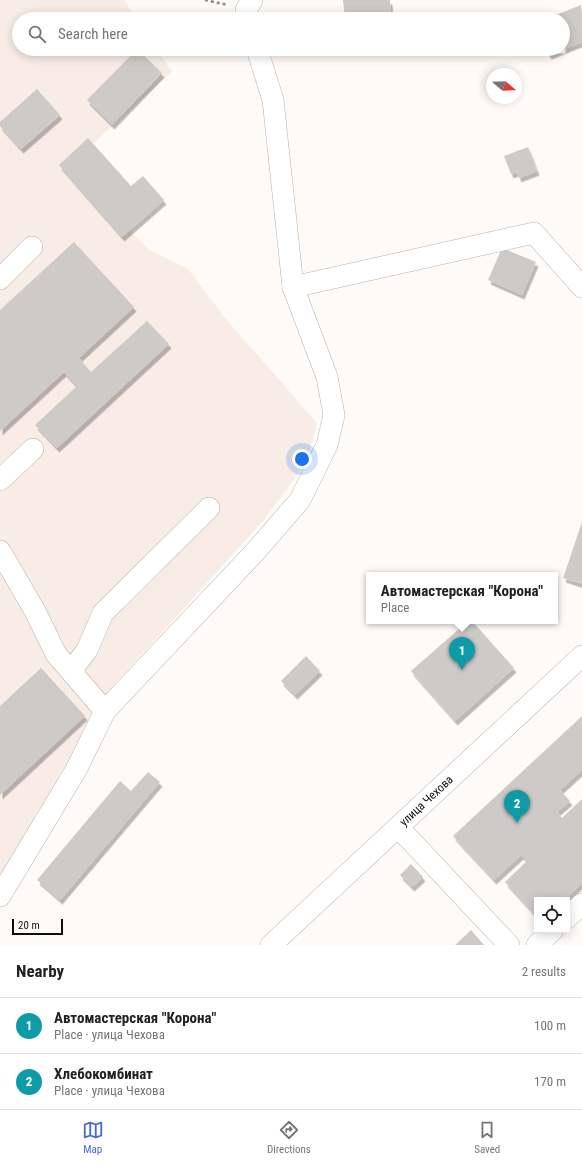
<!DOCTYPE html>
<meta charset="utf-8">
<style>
:root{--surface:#fff;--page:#f6f6f6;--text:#202124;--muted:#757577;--line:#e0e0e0;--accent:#4767da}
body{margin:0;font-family:"Roboto Condensed",sans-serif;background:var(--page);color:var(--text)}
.controls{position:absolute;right:12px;bottom:12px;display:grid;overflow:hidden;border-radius:0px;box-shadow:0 2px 10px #0003}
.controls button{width:36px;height:36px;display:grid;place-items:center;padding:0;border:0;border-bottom:1px solid var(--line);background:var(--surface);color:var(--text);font:20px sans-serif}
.compass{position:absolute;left:486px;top:68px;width:36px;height:36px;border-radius:50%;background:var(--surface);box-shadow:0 2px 10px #0003;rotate:109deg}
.scale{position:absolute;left:12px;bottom:10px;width:51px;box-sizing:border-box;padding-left:4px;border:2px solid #0f0d0d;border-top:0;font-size:11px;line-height:14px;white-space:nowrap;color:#0f0d0d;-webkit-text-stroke:3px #fff;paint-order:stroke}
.you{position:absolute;left:302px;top:459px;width:14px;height:14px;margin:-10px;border:3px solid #fff;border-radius:50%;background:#1a73e8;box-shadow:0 0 0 6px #1a73e833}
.badge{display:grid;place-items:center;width:26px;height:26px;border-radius:50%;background:var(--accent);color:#fff;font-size:13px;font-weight:700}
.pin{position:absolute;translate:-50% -33px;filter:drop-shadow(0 1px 2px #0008)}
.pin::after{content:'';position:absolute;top:21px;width:14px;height:12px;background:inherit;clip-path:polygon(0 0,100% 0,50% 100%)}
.popup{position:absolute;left:366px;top:572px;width:192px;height:52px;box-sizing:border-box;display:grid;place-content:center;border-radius:0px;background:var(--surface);filter:drop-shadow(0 1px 3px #0005);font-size:13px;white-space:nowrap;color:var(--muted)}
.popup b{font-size:15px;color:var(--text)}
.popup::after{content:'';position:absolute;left:50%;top:100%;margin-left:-8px;border:8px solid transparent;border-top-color:var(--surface)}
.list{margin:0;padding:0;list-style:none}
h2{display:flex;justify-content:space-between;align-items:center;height:52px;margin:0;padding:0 16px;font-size:17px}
h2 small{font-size:13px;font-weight:400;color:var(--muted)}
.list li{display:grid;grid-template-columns:26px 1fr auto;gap:12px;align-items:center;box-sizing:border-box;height:56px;padding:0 16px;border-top:1px solid var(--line)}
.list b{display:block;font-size:15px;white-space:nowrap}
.list p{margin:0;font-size:13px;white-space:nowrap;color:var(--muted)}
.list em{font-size:13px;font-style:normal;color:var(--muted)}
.icon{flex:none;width:22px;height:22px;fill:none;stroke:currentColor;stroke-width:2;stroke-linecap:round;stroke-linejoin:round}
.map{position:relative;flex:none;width:582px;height:945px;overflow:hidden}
.search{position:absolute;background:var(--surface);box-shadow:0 2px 10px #0003;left:12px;right:12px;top:12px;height:44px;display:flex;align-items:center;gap:10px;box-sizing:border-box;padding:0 14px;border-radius:22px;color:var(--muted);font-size:15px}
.sheet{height:164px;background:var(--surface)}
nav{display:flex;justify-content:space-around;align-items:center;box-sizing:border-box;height:56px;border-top:1px solid var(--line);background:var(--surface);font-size:11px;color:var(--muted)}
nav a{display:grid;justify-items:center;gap:2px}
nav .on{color:var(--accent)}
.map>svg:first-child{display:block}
</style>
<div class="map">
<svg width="582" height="945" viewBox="0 0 582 945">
<defs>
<filter id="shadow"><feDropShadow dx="2.5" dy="4.5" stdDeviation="0" flood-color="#0004"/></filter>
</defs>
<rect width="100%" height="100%" fill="#fefaf8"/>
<path fill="#f8ece6" d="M0 0H124L137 19H19V49H157L172 72 67 167 148 249 188 269 225 318 317 423 307 461 265 519 113 686 0 876Z"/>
<path fill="#cecac8" filter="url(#shadow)" d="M343 0H390L391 11 345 18Z
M581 5 582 42 549 55 546 49H563V19H546Z
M137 49 162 73 112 125 87 100Z
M37 89 60 115 21 149 0 126V122Z
M88 138 131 186 143 176 164 200 122 237 59 165Z
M528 147 537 171 519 178 517 172 511 174 504 156Z
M74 242 134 307 79 358 91 372 147 321 169 344 57 448 35 425 77 386 64 372 0 431V310Z
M502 248 536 262 522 295 488 280Z
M582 522V584L563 578Z
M468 621H472L514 668 455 721 411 671Z
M306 656 320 671 295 695 281 681Z
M41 668 85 716 0 795V706Z
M582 716V770L560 790 570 801 557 812 562 818 582 799V883L564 900H537V917L505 882 527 861 521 855 494 880 453 836Z
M148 772 160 782 60 900 37 880 120 781 131 791Z
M411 864 423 877 412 887 400 875Z
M471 930 484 945H455Z"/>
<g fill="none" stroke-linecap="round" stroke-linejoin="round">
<g stroke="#b6b2b0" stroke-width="22">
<g id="minor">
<path d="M249 19 246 10 252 0"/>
<path d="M0 279 32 247"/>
<path d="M293 287 534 233 582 287"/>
<path d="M0 480 33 449"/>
<path d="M0 551 35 611 56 654 105 711"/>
<path d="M71 671 87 650 103 613 209 508"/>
<path d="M398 827 509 945"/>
<path d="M0 896 76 770 105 711 254 553 300 500 327 445 334 415 327 377 293 287 273 100 257 49"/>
<path d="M567 918 582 904"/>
<path id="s1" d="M271 945 582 656"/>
<path d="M537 945 553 930"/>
</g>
</g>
<path stroke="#8c8988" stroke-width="2.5" stroke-dasharray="3 3" stroke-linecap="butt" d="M205 0 228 5"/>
<use href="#minor" stroke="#fff" stroke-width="21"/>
</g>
<g text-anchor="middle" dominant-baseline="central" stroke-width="3" stroke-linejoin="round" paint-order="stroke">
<g font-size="12" fill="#0f0d0d" stroke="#fff">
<text stroke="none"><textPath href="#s1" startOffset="212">улица Чехова</textPath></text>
</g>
</g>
</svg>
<div class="controls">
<button><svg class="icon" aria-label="locate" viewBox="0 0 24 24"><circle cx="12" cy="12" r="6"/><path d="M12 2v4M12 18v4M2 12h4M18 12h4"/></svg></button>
</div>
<svg class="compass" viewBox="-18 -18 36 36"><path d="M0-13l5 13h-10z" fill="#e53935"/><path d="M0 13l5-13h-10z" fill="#757577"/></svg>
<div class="scale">20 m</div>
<div class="you"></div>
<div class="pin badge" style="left:462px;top:670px;background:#0f9aa8">1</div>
<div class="popup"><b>Автомастерская &quot;Корона&quot;</b>Place</div>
<div class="pin badge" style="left:517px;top:823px;background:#0f9aa8">2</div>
<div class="search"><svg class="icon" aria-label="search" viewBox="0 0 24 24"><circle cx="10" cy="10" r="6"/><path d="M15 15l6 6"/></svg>Search here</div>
</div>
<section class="sheet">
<h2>Nearby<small>2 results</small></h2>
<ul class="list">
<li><span class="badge" style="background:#0f9aa8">1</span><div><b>Автомастерская &quot;Корона&quot;</b><p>Place · улица Чехова</p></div><em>100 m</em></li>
<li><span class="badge" style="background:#0f9aa8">2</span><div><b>Хлебокомбинат</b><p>Place · улица Чехова</p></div><em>170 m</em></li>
</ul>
</section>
<nav>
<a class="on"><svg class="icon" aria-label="map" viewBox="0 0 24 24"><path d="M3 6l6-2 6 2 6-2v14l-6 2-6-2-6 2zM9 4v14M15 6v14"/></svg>Map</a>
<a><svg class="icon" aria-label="directions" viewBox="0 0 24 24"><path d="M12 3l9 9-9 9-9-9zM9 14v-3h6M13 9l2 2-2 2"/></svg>Directions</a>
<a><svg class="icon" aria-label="saved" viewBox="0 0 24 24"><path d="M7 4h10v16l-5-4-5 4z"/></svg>Saved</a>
</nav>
